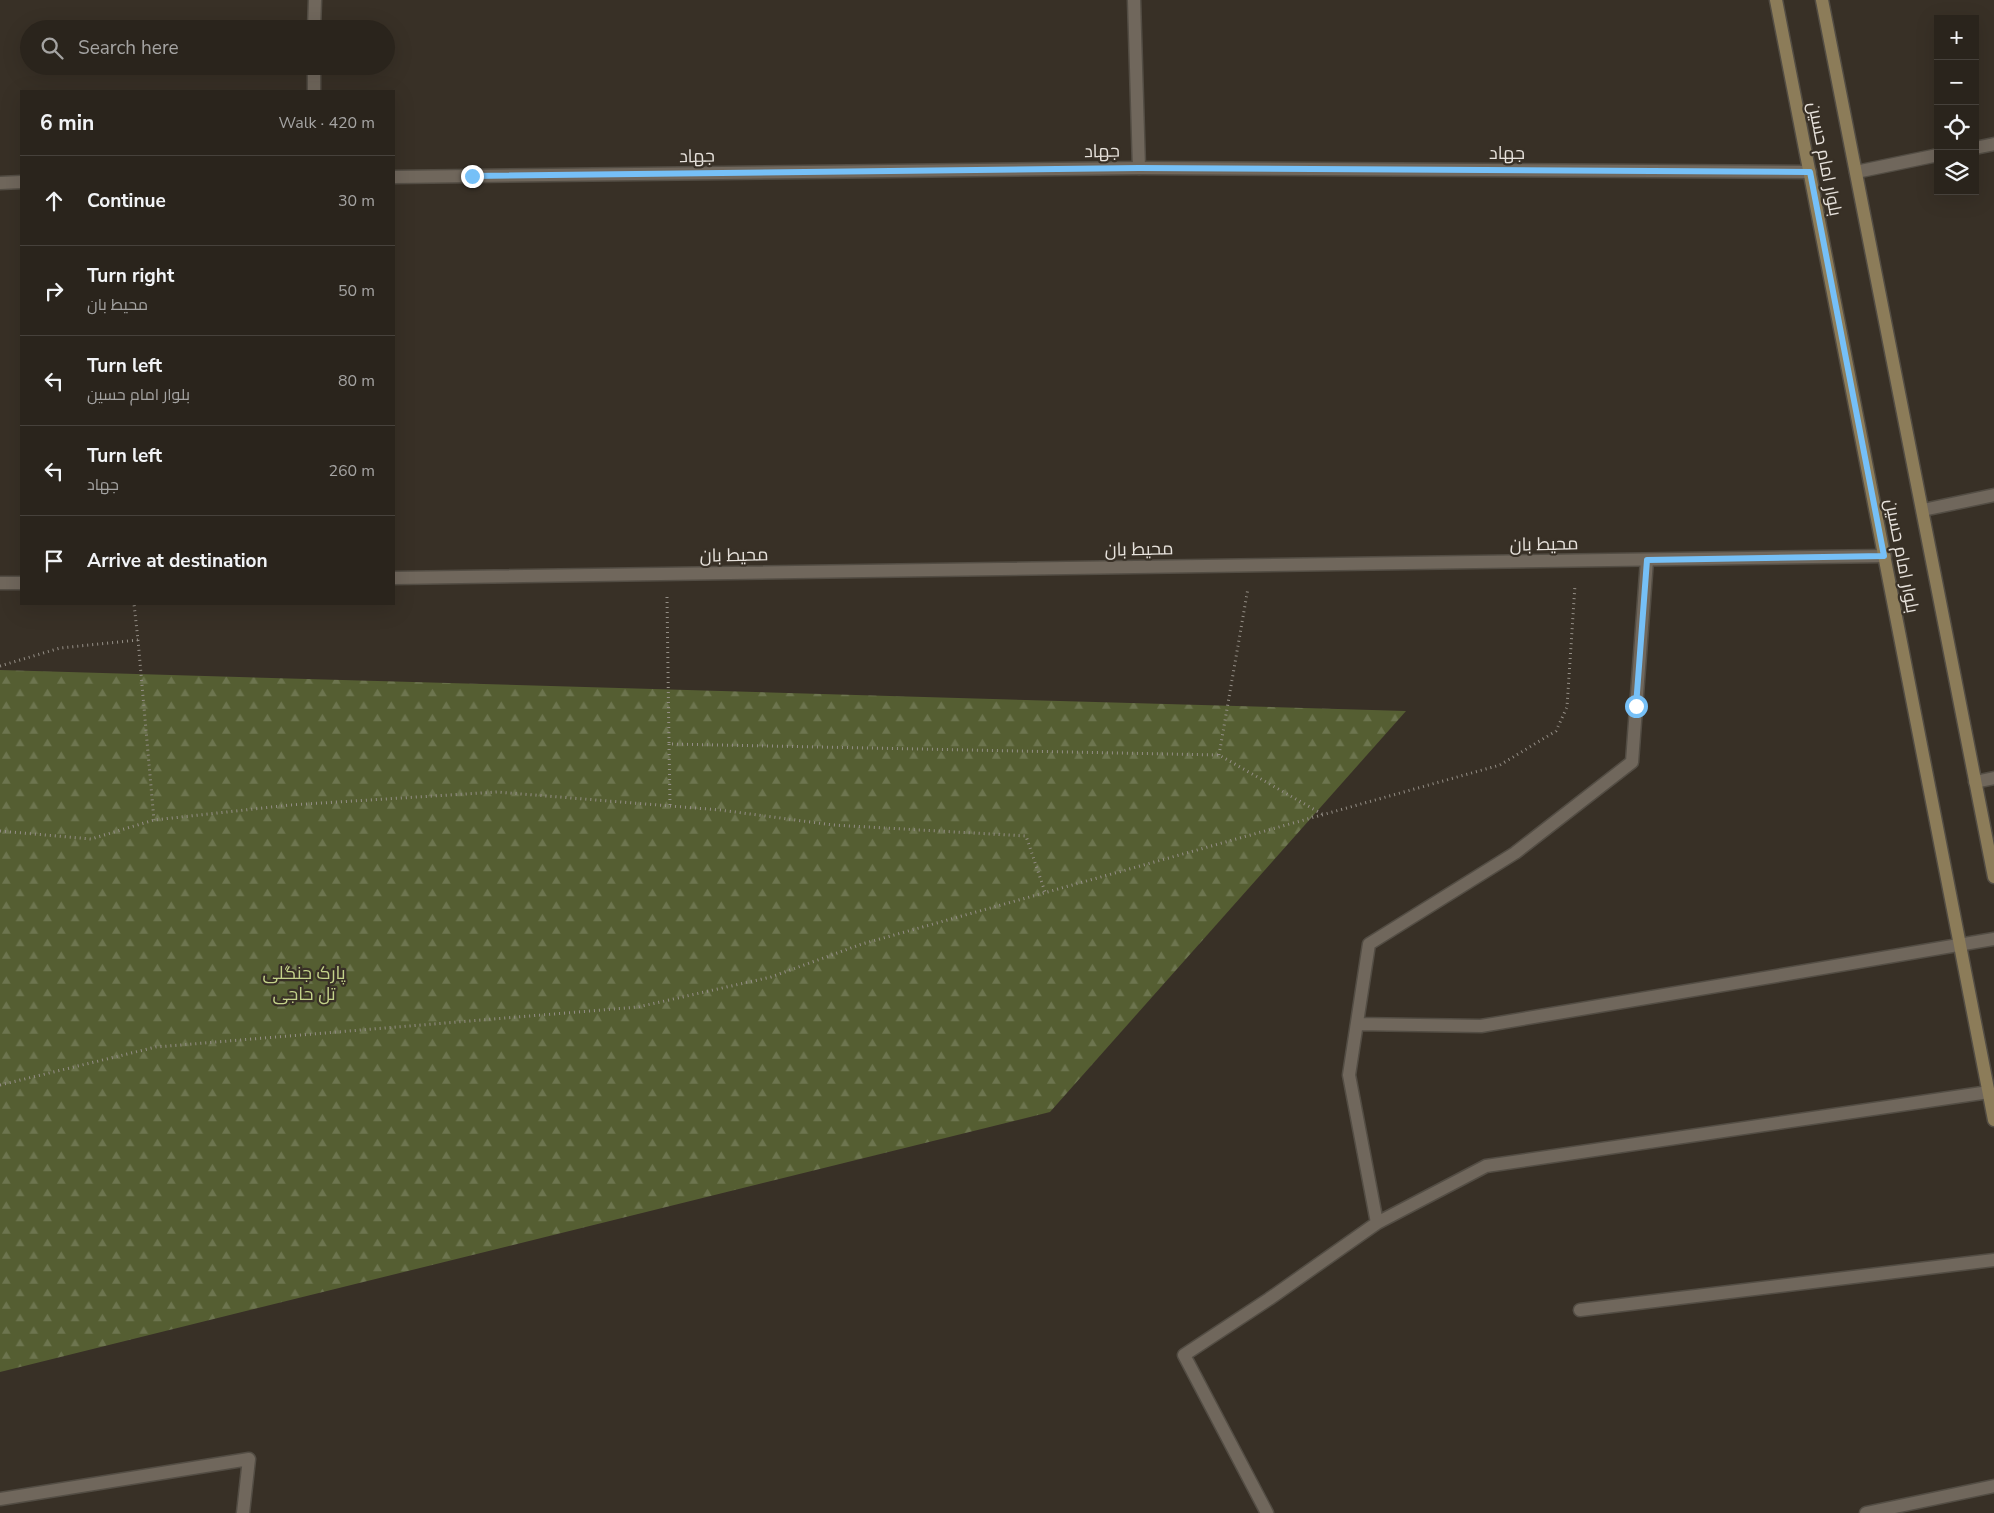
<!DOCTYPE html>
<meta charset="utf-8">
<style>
:root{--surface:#2a241c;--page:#322c25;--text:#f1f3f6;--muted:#a5a4a3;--line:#46413b}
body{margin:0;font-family:"Nunito Sans",Cairo,sans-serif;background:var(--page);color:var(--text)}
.controls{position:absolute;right:15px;top:15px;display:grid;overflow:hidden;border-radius:0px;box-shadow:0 5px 20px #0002}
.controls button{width:45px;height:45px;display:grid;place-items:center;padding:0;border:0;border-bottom:1px solid var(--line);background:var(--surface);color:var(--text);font:25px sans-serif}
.stop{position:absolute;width:15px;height:15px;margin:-11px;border:4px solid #76c0f7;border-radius:50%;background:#fff}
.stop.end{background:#76c0f7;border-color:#fff;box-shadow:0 1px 5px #0008}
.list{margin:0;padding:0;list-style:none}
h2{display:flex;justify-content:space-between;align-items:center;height:65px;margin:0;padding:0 20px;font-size:21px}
h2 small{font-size:16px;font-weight:400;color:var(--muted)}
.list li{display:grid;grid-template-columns:32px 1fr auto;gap:15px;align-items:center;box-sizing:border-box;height:90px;padding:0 20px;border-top:1px solid var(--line)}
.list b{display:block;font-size:19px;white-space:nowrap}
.list p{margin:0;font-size:16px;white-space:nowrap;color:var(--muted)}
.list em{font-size:16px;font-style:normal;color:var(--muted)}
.icon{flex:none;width:28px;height:28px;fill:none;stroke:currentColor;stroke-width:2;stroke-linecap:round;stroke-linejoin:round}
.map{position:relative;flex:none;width:1994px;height:1513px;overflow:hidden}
.search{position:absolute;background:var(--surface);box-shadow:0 5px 20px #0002;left:20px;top:20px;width:375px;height:55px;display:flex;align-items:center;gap:12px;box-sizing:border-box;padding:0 18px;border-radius:28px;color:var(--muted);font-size:19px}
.panel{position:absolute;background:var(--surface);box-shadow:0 5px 20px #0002;left:20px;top:90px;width:375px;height:515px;border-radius:0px}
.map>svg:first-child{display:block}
</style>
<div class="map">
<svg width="1994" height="1513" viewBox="0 0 1994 1513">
<defs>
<pattern id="forest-firs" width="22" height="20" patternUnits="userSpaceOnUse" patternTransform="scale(1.25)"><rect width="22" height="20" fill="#555e32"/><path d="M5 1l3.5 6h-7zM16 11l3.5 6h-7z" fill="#6d754f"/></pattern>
</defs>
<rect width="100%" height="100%" fill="#383026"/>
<path fill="url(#forest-firs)" d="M0 670 1406 711 1050 1112 0 1372Z"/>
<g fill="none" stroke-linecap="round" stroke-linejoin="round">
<g stroke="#534d44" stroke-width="15">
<path id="minor" d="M1134 0 1139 168
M314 29 315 0
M314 91V66
M1975 148 1994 144
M1856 172 1938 155
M1923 510 1994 495
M1975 782 1994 778
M1357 1024 1481 1026 1994 939
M1377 1223 1349 1075 1369 944 1515 853 1632 762 1647 560
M1580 1310 1994 1260
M0 1499 249 1459 243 1513
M1267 1513 1184 1355 1269 1299 1377 1223 1486 1166 1989 1092
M1866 1513 1994 1486"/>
</g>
<g stroke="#534d44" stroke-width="15">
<path id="tertiary" d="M394 177 1139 168 1810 172
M0 183 21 182
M394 578 1885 556
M0 583H21"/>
</g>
<g stroke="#534d44" stroke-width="15">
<path id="secondary" d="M1776 0 1994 1120
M1822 0 1994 877"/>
</g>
<path stroke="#948e86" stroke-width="3" stroke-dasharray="1 4" stroke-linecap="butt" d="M667 597 669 744 1219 755 1322 814
M138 640 154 820
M0 666 60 648 138 640 134 604
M669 744 670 806
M1219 755 1248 588
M0 831 91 839 154 820 290 805 497 792 720 810 833 825 1026 836 1045 892
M0 1085 156 1047 638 1007 771 977 862 944 1500 765 1556 731 1567 707 1575 585"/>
<use href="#minor" stroke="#70675c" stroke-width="12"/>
<use href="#tertiary" stroke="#70675c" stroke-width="12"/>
<use href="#secondary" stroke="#8c7c59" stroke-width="12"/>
</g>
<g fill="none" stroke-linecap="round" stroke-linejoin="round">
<path stroke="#76c0f7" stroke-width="6" d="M472 176 1139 168 1810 172 1884 556 1647 560 1636 706"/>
</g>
<g text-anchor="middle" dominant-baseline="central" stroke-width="4.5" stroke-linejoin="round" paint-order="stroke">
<g font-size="18" fill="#e7e2dc" stroke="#383026">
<text transform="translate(1102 151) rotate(-1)">جهاد</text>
<text x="1507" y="153">جهاد</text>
<text transform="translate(697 156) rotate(-1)">جهاد</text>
<text transform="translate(1825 159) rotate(79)">بلوار امام حسین</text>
<text transform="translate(1544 544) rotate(-1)">محیط بان</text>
<text transform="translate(1139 549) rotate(-1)">محیط بان</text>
<text transform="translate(734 555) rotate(-1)">محیط بان</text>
<text transform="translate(1902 556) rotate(79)">بلوار امام حسین</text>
</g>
<g font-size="18" fill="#c4d28a" stroke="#383026">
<text x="304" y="973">پارک جنگلی<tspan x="304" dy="21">تل حاجی</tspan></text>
</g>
</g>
</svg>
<div class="controls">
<button>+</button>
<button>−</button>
<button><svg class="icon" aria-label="locate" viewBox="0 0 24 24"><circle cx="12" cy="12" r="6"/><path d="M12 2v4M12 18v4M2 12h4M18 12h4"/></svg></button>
<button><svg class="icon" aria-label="layers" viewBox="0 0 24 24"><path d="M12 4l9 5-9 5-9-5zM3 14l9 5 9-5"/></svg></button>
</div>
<div class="stop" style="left:1636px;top:706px"></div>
<div class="stop end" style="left:472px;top:176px"></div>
<div class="search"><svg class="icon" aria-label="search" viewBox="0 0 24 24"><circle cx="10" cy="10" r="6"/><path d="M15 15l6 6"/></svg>Search here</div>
<section class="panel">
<h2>6 min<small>Walk · 420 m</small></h2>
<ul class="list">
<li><svg class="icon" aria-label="ahead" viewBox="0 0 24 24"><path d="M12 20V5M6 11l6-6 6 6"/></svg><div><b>Continue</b></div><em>30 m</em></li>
<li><svg class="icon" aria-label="right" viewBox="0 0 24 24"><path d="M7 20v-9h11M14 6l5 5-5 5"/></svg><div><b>Turn right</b><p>محیط بان</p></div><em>50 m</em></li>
<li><svg class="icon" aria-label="left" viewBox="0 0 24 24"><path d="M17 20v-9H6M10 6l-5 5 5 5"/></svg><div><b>Turn left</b><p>بلوار امام حسین</p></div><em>80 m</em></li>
<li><svg class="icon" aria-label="left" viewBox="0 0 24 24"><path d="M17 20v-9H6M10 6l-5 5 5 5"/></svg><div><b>Turn left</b><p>جهاد</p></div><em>260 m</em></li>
<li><svg class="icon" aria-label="arrive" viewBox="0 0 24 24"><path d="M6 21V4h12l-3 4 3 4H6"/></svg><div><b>Arrive at destination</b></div></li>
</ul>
</section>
</div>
